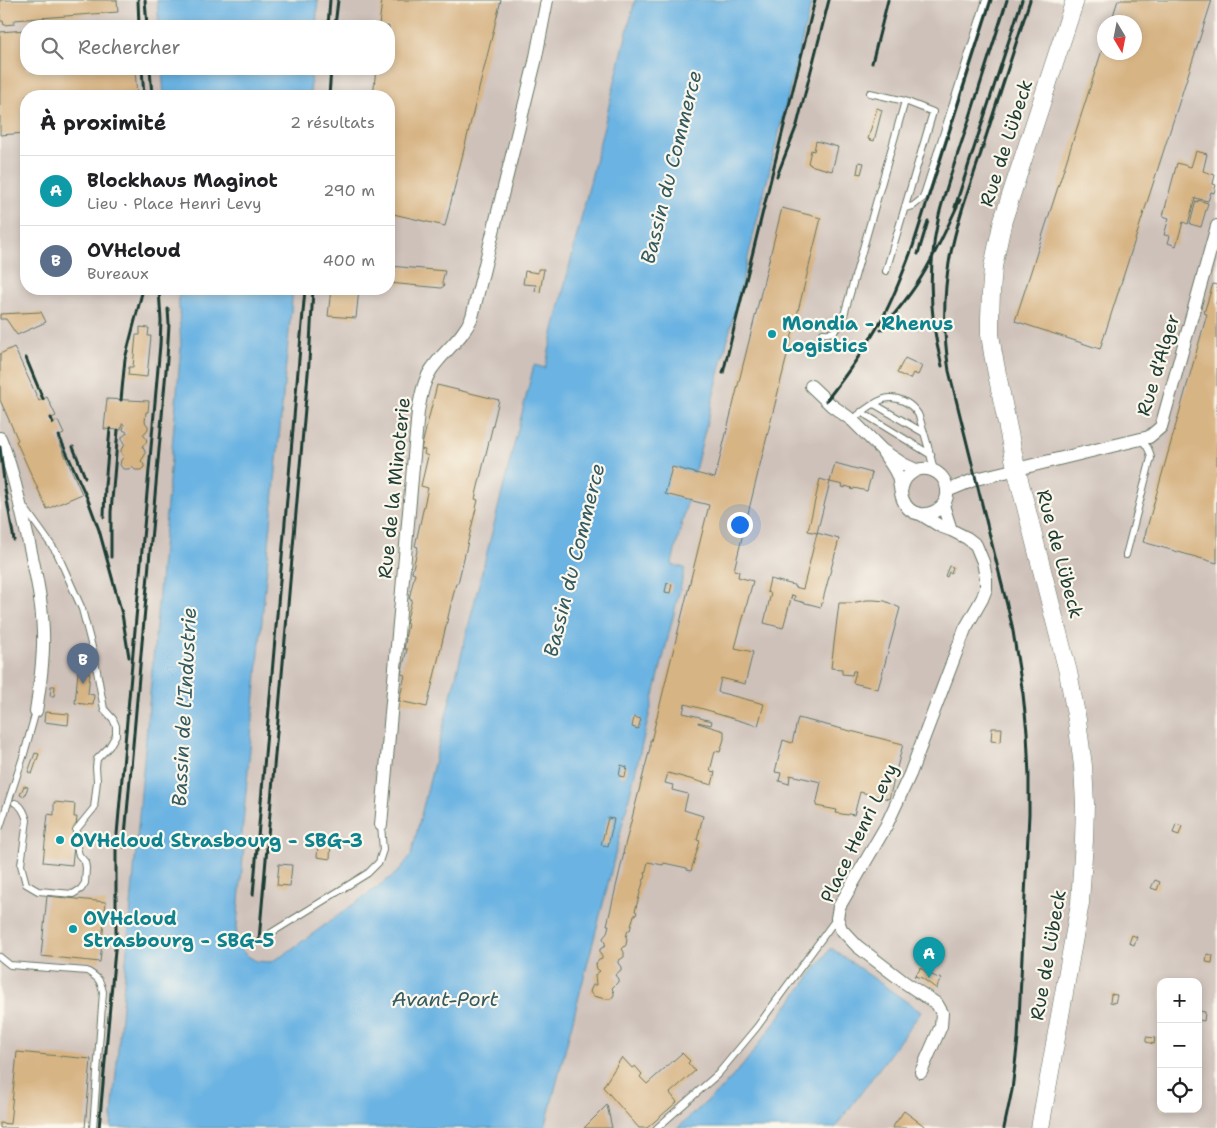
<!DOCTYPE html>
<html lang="fr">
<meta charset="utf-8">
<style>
:root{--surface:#fff;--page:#f2f2f2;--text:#202124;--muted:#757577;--line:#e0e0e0;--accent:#b5179e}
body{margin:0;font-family:"Shantell Sans",sans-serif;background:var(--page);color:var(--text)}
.controls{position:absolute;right:15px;bottom:15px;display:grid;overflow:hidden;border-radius:10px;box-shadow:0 2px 8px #0003}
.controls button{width:45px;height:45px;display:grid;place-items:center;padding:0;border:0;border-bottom:1px solid var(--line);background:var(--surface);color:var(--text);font:25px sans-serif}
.compass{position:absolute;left:1097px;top:15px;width:45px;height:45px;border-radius:50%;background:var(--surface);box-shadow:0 2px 8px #0003;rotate:170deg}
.you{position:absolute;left:739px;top:524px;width:18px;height:18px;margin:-12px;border:4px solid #fff;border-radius:50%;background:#1a73e8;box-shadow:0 0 0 8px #1a73e833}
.badge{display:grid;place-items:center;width:32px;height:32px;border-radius:50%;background:var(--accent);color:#fff;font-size:16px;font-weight:700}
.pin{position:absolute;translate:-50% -41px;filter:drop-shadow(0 1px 2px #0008)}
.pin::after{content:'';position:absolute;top:26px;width:18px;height:15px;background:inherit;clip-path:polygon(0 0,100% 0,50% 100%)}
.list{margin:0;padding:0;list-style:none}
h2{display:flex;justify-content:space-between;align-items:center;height:65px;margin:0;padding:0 20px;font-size:21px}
h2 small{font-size:16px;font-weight:400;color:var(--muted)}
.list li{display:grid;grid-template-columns:32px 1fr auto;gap:15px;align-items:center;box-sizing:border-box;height:70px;padding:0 20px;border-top:1px solid var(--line)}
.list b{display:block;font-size:19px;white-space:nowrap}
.list p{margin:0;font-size:16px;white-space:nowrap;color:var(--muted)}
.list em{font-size:16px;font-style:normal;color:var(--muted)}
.icon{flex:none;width:28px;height:28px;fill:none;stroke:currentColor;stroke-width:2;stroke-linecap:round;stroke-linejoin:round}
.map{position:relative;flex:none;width:1217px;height:1128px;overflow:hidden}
.search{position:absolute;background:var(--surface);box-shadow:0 2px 8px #0003;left:20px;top:20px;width:375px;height:55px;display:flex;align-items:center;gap:12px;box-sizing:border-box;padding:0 18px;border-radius:20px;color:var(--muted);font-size:19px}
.panel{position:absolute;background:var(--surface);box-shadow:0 2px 8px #0003;left:20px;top:90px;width:375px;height:205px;border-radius:20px}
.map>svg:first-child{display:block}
</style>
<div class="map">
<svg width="1217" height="1128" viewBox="0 0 1217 1128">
<rect width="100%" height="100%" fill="#fbf7ec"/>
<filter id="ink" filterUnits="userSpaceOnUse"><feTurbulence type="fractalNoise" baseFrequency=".02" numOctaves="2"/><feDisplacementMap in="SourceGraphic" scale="10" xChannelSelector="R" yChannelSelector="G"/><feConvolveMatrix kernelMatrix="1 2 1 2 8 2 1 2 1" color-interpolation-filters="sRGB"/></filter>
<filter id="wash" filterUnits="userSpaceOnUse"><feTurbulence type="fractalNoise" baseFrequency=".0096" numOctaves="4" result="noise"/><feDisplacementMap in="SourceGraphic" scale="20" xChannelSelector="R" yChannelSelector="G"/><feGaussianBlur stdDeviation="1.12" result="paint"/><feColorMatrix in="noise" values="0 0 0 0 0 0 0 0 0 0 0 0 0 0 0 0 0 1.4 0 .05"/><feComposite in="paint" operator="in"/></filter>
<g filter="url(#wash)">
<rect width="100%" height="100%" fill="#e9dfbb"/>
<path fill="#cec1ba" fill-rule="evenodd" d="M0 0H1217V1128H0ZM1104 22H1134V52H1104ZM26 26H389V69H26ZM26 96H389V289H26ZM1161 982H1198V1109H1161Z"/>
<path fill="#6ab3e2" stroke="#44788b" d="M157 0H318L316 26H159Z
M635 0H812L672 563 673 565 685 568 605 896 545 1128H111L181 347 178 289H293L241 845 244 846 236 936 239 947 246 955 256 961 270 962 282 956 398 872 411 855 534 365 545 368 564 288Z
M162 69H312L310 96H164Z
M831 948 921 1012 835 1128H677L721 1089 744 1064Z"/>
<g id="blocks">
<path fill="#d7b484" d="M0 0H117L118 12 14 20V24L4 25 3 21H0Z
M382 0H501L445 226 389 213V96H373L376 69H389V26H379Z
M1118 0H1212L1100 349 1015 321 1104 44V52H1134V22H1111Z
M131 22V26H94V25Z
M26 30V69H135L137 96H26V133L0 135V32Z
M877 108 882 110 874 141 868 139Z
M816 141 838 147 832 171 810 165V164L808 163 811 150 814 151Z
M1196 151 1207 154 1203 171 1215 175 1213 184 1216 185 1214 193 1211 192 1208 201 1195 198 1188 224 1183 222 1176 246 1168 243 1170 236 1164 235 1169 218 1163 216 1177 163 1191 167Z
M859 162 864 163 861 174 857 173Z
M1198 200 1208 203 1201 227 1190 224 1196 201 1198 202Z
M782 208 821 218 734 570 739 571 738 577 753 581 735 648 753 652 745 684 721 678 718 692 764 704 758 726 714 713V712L685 704 683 713 700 717V718L712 721 711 725 698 722V723L724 731V739L720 752 715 751 710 771 715 772 712 785 668 773 665 783 673 785 672 790 688 794 684 810 703 816 697 840 700 841 691 871 687 870V868L664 863 663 865 648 862 645 874 646 875 645 879H644L635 911 637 912 636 915H634L630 930H628L626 937 627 939 626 945 622 949 624 952V957L618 961V963L621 967V970L615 975 618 979V982L612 988 614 993V995L611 999H606L593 996 590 992 591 989 593 985H596L595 975 600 971 597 969 596 964 599 960 602 959V957L600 953V949L606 946 603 938 607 933 609 925H607L624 853H623L650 748V740L651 741 709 505 665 494 672 467 715 478Z
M390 266 445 271 442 282 444 286 441 288 389 283Z
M538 269H544L540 292 535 291 536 285 523 284 525 271 538 273Z
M1213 284 1217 285V299L1216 304H1217V563L1143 542 1207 314 1204 313Z
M331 289H359L356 318 328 316Z
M41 312 46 322 17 335 6 319H0V314Z
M140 327 149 328 148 336H151L147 377 128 375 129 367H133L136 335H140Z
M14 347 39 401 47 397 56 416 50 419 52 423 58 421 64 434 57 437 82 494 47 509 16 441 18 440 0 400V354Z
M905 358 922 366 918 375 913 373 910 379 897 373Z
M437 385 499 400 475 499 478 500 458 583H456L427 707 399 701 405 675 401 674 407 649H404L406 639H405L408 624 406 623 412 599H409L415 573 412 572 418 547 415 546 428 488 421 486 428 456 424 454 425 450 421 449Z
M107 399 149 401 148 412H146L145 422 148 426V429L143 435 146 438 147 442 142 446 145 451V455L141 461 144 465V467L141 470H135L132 466 129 469H123L120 465 121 460 124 457 121 453V450L122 448 125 445 122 440V437L127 433V432L123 430 124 424H122L121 430 104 429Z
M835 463 872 473 867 491 854 488 853 490 851 489 852 488 845 486V488L842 487 843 485 830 482 817 533 808 531 820 479 830 482Z
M817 533 839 539 821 607 794 600 795 596 792 595 783 628 764 623 771 593 767 592 770 579 794 585V587L803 589Z
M949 566 953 567 951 573 949 572 947 577 945 576Z
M667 583 672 584 670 593 665 592Z
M867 600H874L885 601 900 608 878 689 853 683 856 671H853L852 675 842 674V669L831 668 839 603H851Z
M80 651 87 652 85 672 90 673 88 694 94 695 93 705 75 703Z
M51 686H55L54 696H50Z
M45 712 69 714 68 725 44 722Z
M634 717 641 719 638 729 632 727Z
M798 718 903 744 889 799 860 792 854 815 849 814 848 815 836 813 837 810 816 806 821 782 790 775 789 784 779 781 781 773 775 772 783 740 792 743Z
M992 728H1002L1001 742 991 741Z
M35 753 39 754 32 774 28 772Z
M621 765 627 767 625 777 619 776Z
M24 786 28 787 24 797 20 795Z
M54 802 75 804 74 817H77L72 865 43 862 48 814 54 815Z
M608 818 614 819 608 846 601 845Z
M1176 824 1182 826 1179 835 1173 833Z
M314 840H331L330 859 317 857 318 845H314Z
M279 864 292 865 290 886 277 885Z
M1155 880 1160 882 1157 890 1151 888Z
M47 896 106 902 100 962 41 956Z
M1132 935 1137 937 1134 945 1129 943Z
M1207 954 1213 955 1212 963 1206 962Z
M920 967 926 972 936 977 942 979 938 984 937 989 922 978 914 976 919 971Z
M1111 994 1117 995 1115 1003 1110 1002Z
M1199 1011 1205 1012 1204 1021 1198 1020Z
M1146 1037 1155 1038 1154 1044 1146 1042Z
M17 1052 91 1059 85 1128H0V1123L10 1124Z
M682 1053 690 1061 688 1063 695 1071 670 1093 677 1102 647 1128H639L603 1087 622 1057 632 1068 635 1066 642 1074 640 1077 647 1084Z
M607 1105 612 1128H584Z
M904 1111 927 1128H892Z"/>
</g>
</g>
<g filter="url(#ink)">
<use href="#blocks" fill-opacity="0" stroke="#667663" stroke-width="1"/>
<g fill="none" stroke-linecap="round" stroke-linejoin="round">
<g stroke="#667663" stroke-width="8">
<path id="lane" d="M905 208 913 206 923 198 986 0
M886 271 933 112 905 101
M823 333C834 334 835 331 842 322L905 101 870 93
M874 404 924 433
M861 412 931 455
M852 420C862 412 872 403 884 399 897 395 911 403 918 414 920 418 921 424 923 429 927 443 931 456 934 471
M1126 555 1151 458C1150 450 1147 445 1141 440
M15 803C22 805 25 814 27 820L21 865 26 884 38 891 73 894 81 889 85 883 86 868 85 862 79 855 76 843V830L94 808 97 781 96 767 97 759 109 747 116 735V726L113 719 104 709 94 655 82 609 57 553 24 507
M0 827 24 754 36 711
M271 933 368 873 379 862 383 850 381 825
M0 957 10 965 87 971C98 978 100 979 103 992L93 1128
M657 1128 718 1074 757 1027 836 919"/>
</g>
<g stroke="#667663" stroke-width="14">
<path id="street" d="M811 386 831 405 852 420 882 450 903 464 916 470
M0 438C12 467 18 496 25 526 33 561 42 596 43 632 44 658 40 685 36 711
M882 450C887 459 895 468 898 477 900 484 900 493 903 500 910 517 929 518 941 507 946 502 948 496 947 489 945 471 923 462 909 475 904 479 902 485 901 492
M947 491 976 479 1149 437 1161 427 1217 226
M922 515 940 526 951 530 943 505
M381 825 418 411C421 397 423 382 431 370 444 350 462 340 472 317L535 62 547 0
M921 1072 941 1026 942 1013 937 1004 904 982 857 946 841 929 837 918 839 907 886 826 910 774 965 629 982 599 986 589V578L983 562 976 545 967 538 951 530"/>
</g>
<g stroke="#667663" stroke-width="19">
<path id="secondary" d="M1040 1128 1080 903 1084 840 1085 804 1083 766 1077 720 1068 672 1016 468 993 354 990 334V317L991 293 993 267 1003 220 1075 0"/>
</g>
<use href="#lane" stroke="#fff" stroke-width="6"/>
<use href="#street" stroke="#fff" stroke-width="12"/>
<use href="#secondary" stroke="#fff" stroke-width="18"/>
<path stroke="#1f3d34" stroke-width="3" d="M138 0 139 26
M145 0 147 26
M328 26 330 0
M335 26 338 0
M872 63 888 0
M142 69 144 96
M150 69 152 96
M329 96 331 69
M983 147C971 183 957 220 950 257 943 295 943 333 949 371L1012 625 1023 694 1027 732 1029 776V814L1018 1039 1012 1090 1004 1128
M981 152 1030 0
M777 176 797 125 829 0
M955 207 1022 0
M918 254 928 221
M881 330C897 311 913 292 925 271 938 248 949 224 960 200
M26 358 43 399
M942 366C929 317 928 264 939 215 947 183 959 151 969 120 982 80 994 40 1007 0
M723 373 815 0
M121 400 125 359 143 289
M826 401C847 374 867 347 883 317 895 295 904 270 913 246L991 0
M51 418 53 423
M59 436 88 500 99 530 122 614 129 657
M0 447 5 489 14 540
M73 447 85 477
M104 517 105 486 110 429
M111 557V512L118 430
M124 847 167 359 169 324 168 309
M253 895 305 289
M259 940 309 362 313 289
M99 1128 116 939V846L160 345 161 321 159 289"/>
</g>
</g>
<g fill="#0f9aa8" stroke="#fbf7ec" stroke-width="2">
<circle cx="772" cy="334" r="5"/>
<circle cx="60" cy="840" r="5"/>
<circle cx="73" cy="929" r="5"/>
</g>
<g text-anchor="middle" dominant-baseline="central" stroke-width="4.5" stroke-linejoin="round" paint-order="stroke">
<g font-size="19" fill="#1f3d34" stroke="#fbf7ec">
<text transform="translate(1006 143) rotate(-72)">Rue de Lübeck</text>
<text transform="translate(1158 365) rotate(-73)">Rue d'Alger</text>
<text transform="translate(394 488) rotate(-84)">Rue de la Minoterie</text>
<text transform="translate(1060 554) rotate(75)">Rue de Lübeck</text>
<text transform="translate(859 833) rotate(-64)">Place Henri Levy</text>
<text transform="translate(1048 955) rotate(-80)">Rue de Lübeck</text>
</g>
<g font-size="19" font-weight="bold" fill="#0d838f" stroke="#fbf7ec" text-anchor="start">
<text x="782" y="323">Mondia - Rhenus<tspan x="782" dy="22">Logistics</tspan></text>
<text x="70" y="840">OVHcloud Strasbourg - SBG-3</text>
<text x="83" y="918">OVHcloud<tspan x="83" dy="22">Strasbourg - SBG-5</tspan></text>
</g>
<g font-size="20" font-style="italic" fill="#325a60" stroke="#fbf7ec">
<text transform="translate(671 167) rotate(-76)">Bassin du Commerce</text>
<text transform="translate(574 560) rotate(-76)">Bassin du Commerce</text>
<text transform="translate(184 707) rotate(-87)">Bassin de l'Industrie</text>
<text x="445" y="999">Avant-Port</text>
</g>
</g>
</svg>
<div class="controls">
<button>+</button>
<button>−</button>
<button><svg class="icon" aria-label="locate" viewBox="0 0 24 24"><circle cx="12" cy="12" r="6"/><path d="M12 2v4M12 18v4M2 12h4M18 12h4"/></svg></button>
</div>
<svg class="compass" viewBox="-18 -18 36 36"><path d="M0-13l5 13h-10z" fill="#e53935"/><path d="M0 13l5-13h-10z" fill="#757577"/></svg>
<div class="you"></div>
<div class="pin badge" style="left:929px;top:978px;background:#0f9aa8">A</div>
<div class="pin badge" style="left:83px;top:684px;background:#5c6f8a">B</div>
<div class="search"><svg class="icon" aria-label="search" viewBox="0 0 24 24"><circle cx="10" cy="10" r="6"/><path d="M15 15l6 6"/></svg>Rechercher</div>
<section class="panel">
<h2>À proximité<small>2 résultats</small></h2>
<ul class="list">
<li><span class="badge" style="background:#0f9aa8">A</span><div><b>Blockhaus Maginot</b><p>Lieu · Place Henri Levy</p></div><em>290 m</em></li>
<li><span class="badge" style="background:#5c6f8a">B</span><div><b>OVHcloud</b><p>Bureaux</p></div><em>400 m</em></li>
</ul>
</section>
</div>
